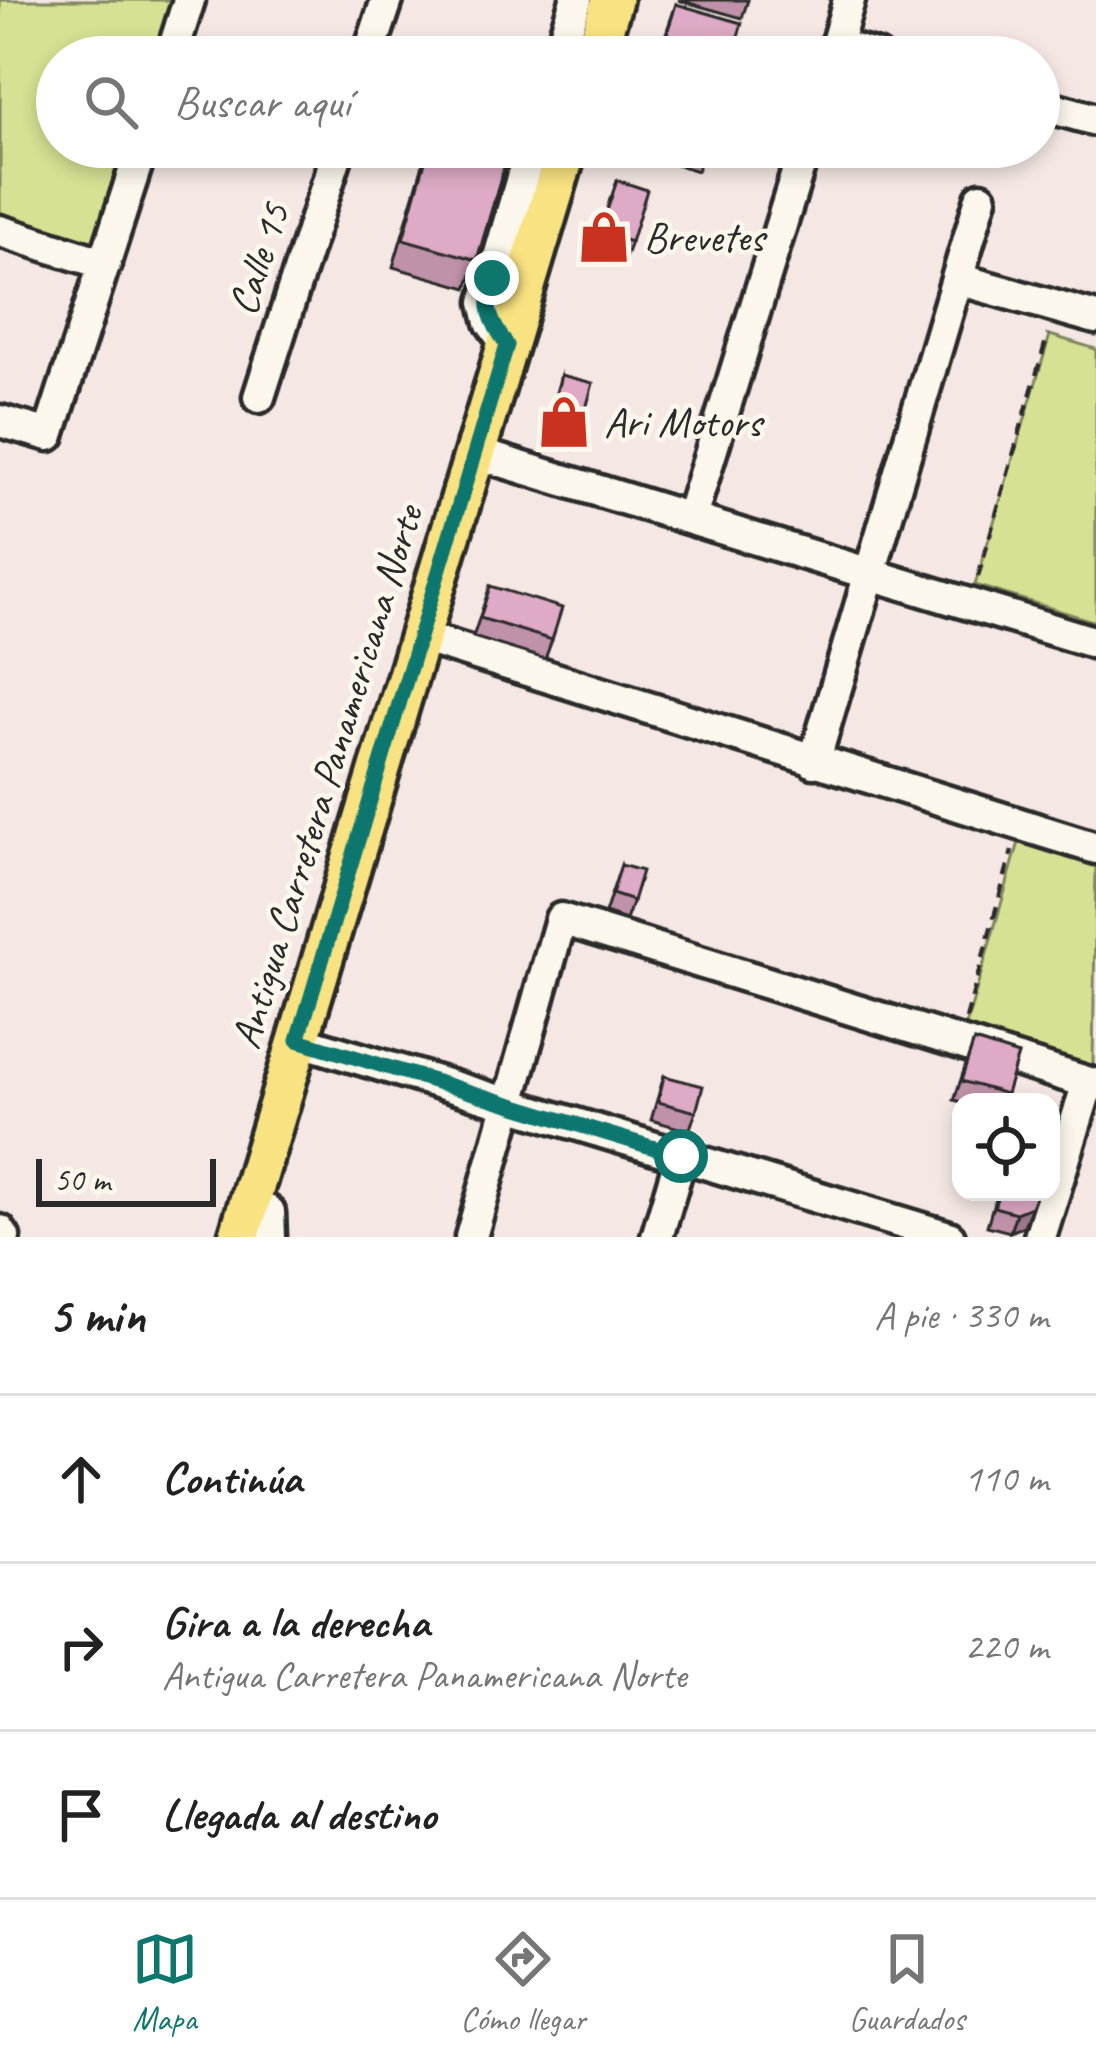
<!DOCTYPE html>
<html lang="es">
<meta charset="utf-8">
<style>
:root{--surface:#fff;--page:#f6f6f6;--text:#222;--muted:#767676;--line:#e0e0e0;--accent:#0f766e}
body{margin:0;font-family:Caveat,sans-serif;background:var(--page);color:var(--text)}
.controls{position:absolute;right:36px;bottom:36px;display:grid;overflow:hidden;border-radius:24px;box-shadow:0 6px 18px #0003}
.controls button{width:108px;height:108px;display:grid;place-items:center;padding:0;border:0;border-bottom:3px solid var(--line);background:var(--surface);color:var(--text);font:60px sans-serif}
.scale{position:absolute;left:36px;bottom:30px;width:180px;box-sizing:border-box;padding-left:12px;border:6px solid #2b2b2b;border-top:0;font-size:33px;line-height:42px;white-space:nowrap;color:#2b2b2b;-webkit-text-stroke:9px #fbf7ec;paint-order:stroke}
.stop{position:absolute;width:36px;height:36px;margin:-27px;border:9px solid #0f766e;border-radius:50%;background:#fff}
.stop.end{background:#0f766e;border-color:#fff;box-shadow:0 3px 12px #0008}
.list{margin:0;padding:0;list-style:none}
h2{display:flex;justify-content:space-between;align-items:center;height:156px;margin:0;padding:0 48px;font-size:51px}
h2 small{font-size:39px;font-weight:400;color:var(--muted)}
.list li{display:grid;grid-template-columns:78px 1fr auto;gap:36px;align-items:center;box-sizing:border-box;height:168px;padding:0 48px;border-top:3px solid var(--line)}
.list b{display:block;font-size:45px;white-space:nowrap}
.list p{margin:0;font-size:39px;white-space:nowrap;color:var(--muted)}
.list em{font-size:39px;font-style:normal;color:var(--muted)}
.icon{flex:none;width:66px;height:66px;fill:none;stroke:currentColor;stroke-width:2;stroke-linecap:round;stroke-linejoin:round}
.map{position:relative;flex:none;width:1096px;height:1237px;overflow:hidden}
.search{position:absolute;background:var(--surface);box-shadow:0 6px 18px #0003;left:36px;right:36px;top:36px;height:132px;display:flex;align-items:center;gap:30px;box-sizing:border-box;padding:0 42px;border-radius:66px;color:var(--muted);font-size:45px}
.sheet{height:660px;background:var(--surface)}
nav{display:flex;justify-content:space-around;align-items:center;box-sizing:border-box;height:168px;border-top:3px solid var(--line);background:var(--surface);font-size:33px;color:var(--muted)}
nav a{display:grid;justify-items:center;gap:6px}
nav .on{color:var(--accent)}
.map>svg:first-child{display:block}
</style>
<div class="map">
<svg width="1096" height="1237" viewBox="0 0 1096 1237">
<rect width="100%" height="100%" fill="#f5e8e4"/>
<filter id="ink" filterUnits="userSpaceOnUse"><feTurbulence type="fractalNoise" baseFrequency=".00833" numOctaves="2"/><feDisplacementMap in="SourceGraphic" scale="24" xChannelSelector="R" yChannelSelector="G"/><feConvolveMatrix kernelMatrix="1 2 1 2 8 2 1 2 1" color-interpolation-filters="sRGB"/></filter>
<g filter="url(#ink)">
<path fill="#d6e193" stroke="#80865f" stroke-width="3" d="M0 0H175L156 57H57V147H127L94 245 0 214Z
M1050 335 1096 349V622L975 585Z
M1019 842 1096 864 1093 1066 965 1029Z"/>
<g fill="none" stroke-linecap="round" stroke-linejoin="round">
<g stroke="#2b2b2b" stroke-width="39">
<path id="minor" d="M836 45 877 57
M171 57 189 0
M368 57 387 0
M558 57 576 0
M833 57 849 0
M1039 104 1096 120
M0 231 105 264
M958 279 1096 318
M507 345 491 322 486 302 531 147
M259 397 339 147
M0 421 49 435 142 147
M475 453 1096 643
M691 517 805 147
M418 636 1096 848
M814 762 981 198
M298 1040 949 1237
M250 1200 269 1212 270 1237
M0 1231 4 1237
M471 1237 561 919 1096 1085
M657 1237 681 1156
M1040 1237 1088 1083"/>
</g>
<g stroke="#2b2b2b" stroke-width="48">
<path id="major" d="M595 57 612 0
M239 1237 567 147"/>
</g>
<path stroke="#2b2b2b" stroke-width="4.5" stroke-dasharray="12 9" stroke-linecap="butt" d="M978 577 1048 334
M966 1019 1012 851"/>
<use href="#minor" stroke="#fbf7ec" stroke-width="30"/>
<use href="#major" stroke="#f8e281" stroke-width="39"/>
</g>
<path fill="#bf92a9" stroke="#2b2b2b" stroke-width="3" d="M678 0H748L742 18Z
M676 4 732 57H658Z
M428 147H500L477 260 467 288 393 267Z
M631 147H705L697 171 630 150Z
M610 199 631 242 624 261 594 251Z
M561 375 580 431 573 450 542 442Z
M490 586 552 640 545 659 473 637Z
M621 865 633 901 626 920 605 913Z
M974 1041 1018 1055 1003 1102H961L954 1100Z
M664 1076 696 1112 689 1131 651 1120Z
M997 1192H1037L1024 1226 1010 1232 987 1226Z"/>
<path fill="#9b778a" stroke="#2b2b2b" stroke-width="3" d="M1034 1201 1024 1226 1010 1232 1016 1213Z"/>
<path fill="#deaac5" stroke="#2b2b2b" stroke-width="3" d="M676 4 742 23 732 57H710L664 44Z
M429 147H500L509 150 477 260 403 239Z
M617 180 647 190 631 242 600 232Z
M561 375 593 383 580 431 549 423Z
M490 586 562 608 552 640 480 618Z
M621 865 642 871 633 901 612 894Z
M974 1041 1018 1055 1006 1094 961 1081Z
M664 1076 703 1086 696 1112 658 1102Z
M999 1192H1037L1031 1207 1016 1213 994 1207Z"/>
</g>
<g fill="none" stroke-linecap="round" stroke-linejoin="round" filter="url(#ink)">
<path stroke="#0f766e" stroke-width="15" d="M492 278C484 307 490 321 507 345L298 1040 681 1156"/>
</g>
<defs>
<g id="shop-bare" transform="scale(4.14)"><path d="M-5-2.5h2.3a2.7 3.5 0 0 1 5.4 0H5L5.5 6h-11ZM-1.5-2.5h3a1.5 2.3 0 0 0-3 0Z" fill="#c8321e" stroke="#fbf7ec" stroke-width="2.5" paint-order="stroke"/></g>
</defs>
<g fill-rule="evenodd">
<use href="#shop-bare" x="604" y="237"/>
<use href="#shop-bare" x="564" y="422"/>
</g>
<g text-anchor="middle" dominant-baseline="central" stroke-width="9" stroke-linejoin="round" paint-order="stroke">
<g font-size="42" fill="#2b2b2b" stroke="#fbf7ec" text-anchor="start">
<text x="644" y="237">Brevetes</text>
<text x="604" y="422">Ari Motors</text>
</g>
<g font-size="42" fill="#2b2b2b" stroke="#fbf7ec">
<text transform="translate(259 259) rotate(-72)">Calle 15</text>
<text transform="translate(327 777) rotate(-73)">Antigua Carretera Panamericana Norte</text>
</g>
</g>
</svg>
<div class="controls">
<button><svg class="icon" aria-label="locate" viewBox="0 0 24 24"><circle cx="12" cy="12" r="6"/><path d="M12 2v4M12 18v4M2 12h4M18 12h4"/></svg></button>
</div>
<div class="scale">50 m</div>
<div class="stop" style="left:681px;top:1156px"></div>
<div class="stop end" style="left:492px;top:278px"></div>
<div class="search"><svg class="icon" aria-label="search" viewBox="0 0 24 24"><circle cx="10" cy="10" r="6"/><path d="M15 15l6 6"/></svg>Buscar aquí</div>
</div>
<section class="sheet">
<h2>5 min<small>A pie · 330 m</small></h2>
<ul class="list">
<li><svg class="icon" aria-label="ahead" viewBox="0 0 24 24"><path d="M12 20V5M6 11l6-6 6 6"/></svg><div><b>Continúa</b></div><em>110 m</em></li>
<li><svg class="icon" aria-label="right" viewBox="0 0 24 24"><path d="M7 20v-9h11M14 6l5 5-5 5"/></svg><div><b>Gira a la derecha</b><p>Antigua Carretera Panamericana Norte</p></div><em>220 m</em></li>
<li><svg class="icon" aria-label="arrive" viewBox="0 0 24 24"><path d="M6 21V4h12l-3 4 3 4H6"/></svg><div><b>Llegada al destino</b></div></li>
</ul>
</section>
<nav>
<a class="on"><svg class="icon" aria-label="map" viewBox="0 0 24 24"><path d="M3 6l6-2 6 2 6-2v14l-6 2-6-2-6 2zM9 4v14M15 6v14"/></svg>Mapa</a>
<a><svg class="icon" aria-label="directions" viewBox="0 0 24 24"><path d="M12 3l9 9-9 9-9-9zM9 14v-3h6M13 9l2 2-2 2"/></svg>Cómo llegar</a>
<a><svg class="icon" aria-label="saved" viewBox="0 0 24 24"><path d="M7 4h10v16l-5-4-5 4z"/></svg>Guardados</a>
</nav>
